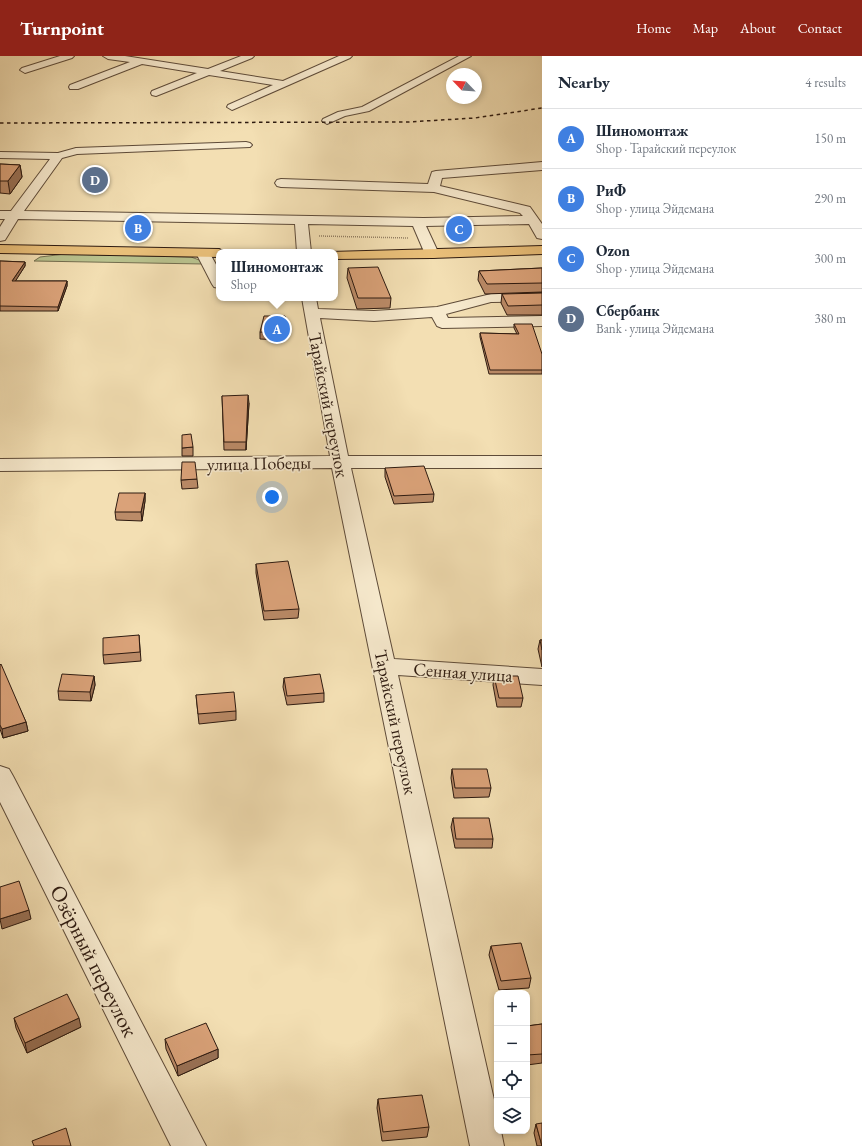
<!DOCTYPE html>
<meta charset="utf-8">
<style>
:root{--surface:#fff;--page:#f2f2f3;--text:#1f2937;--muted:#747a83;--line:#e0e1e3;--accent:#8f2418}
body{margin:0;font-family:"EB Garamond",serif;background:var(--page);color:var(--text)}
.controls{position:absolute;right:12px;bottom:12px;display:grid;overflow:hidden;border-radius:8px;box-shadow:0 2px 6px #0003}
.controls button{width:36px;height:36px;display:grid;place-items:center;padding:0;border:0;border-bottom:1px solid var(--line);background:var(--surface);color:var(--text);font:20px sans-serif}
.compass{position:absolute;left:446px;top:12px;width:36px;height:36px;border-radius:50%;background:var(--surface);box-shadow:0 2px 6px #0003;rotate:295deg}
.you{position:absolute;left:272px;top:441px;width:14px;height:14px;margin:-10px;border:3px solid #fff;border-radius:50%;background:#1a73e8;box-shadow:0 0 0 6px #1a73e833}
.badge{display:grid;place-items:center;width:26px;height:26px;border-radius:50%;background:var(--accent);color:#fff;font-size:13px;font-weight:700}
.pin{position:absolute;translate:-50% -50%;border:2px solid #fff;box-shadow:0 1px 4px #0006}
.popup{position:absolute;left:216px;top:193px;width:122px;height:52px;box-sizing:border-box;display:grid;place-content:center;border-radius:8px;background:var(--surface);filter:drop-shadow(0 1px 3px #0005);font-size:13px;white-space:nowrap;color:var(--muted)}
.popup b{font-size:15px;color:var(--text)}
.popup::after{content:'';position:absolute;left:50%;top:100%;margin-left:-8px;border:8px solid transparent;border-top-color:var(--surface)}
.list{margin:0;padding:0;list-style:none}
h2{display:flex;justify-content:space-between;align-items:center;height:52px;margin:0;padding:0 16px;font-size:17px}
h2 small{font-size:13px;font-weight:400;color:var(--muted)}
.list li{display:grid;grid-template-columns:26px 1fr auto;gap:12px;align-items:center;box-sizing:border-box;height:60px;padding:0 16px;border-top:1px solid var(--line)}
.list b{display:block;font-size:15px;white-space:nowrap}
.list p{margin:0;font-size:13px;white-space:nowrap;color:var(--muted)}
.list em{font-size:13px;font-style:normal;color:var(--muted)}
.icon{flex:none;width:22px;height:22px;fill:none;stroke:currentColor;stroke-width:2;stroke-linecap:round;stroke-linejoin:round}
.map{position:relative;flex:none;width:542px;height:1090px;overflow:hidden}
header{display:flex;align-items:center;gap:24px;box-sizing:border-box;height:56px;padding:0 20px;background:var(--accent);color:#fff}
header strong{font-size:19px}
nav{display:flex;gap:22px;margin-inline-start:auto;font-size:14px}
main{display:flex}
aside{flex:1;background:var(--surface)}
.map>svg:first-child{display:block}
</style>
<header>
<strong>Turnpoint</strong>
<nav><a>Home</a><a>Map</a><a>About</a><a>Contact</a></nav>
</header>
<main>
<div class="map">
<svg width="542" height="1090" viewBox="0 0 542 1090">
<rect width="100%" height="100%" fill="#f3dfb3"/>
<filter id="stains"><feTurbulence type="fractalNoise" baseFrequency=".005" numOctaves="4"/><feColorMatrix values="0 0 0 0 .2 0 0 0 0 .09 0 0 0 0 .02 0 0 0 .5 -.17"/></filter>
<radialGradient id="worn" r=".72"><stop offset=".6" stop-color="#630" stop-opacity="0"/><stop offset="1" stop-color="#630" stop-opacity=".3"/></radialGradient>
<path fill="#b9c28e" stroke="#736e4f" d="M65 198 191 201 202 205 203 208 34 205 40 201Z"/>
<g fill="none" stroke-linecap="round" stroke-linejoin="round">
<g stroke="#5e4b39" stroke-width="2">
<path id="minor" d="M60 0H74L72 2 28 16 25 17 20 14 22 12Z
M103 0H125L208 13 241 0H254L252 2 220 15 283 25 339 0H352L350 2 232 54 227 51 228 49 273 29 209 19 156 40 152 39 151 37 152 35 197 17 142 8 78 33H70L69 31 70 29 130 6 108 3Z
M459 0H471L369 55 345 60 327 68 322 65 323 63 338 56 362 51Z
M246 86 250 87 252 89 250 91 77 98 62 102 24 155 424 162 523 160 520 157 434 136 281 131 277 130 275 127 277 124 281 123 428 128 432 116 436 115 542 106V114L442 122 440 130 530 151 542 168V183L537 182 529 168 426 170 439 198 437 201 432 202 427 201 425 198 413 170 308 168 311 196H297L295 168 18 163 5 184 0 185V171L5 163H0V155H11L50 103 0 102V96L58 97 76 92Z
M203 193 208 194 219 214V232L214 231 212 228 196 197 198 194Z
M542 237V245L491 246 446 258 448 262 542 260V270L442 272 437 270 432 261 374 265 320 262 348 400H542V412H351L394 603 542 613V629L398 619 497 1057V1075H501L504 1090H470L332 412 0 415V403L330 400 302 242H316L318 253 374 255 437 251 491 238Z
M0 710 9 713 13 720 206 1090H171L0 746Z"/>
</g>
<g stroke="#2d1a10" stroke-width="2">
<path id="major" d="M0 189 219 193 225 196H219V201L0 197Z
M542 190V198L432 202 335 203V196H330Z"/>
</g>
<path stroke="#2d1a10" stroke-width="1.5" stroke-dasharray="0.5 1.5" stroke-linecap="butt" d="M319 180 408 182"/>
<use href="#minor" fill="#f7eace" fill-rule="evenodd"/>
<use href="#major" fill="#eac07a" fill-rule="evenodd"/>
<path stroke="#2d1a10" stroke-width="1.5" stroke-dasharray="3.5 3.5" stroke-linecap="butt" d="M0 67 408 66 475 62 542 52"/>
</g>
<path fill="#bb8b68" stroke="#2d1a10" d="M0 108 20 109 22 121 10 138 0 137Z
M0 205 25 206V210L15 225H67V230L58 255H0Z
M348 212 391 242 390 252 357 253 347 222Z
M542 212V236L485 238 478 224 479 215Z
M542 237V259H507L501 247 502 238Z
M285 268 281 284 260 283V276Z
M514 268 542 298V318H489L480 281V277L517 278 514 272Z
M222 340 249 347 246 394H224Z
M193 391V400H182V392Z
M385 412 434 438 433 446 394 448 385 421Z
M197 423 198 432 182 433 181 424Z
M145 437V445L142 465 116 464 115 456Z
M256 508 299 553 298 562 264 564 256 517Z
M139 579 141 605 104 608 103 599Z
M540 584H542V611L538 593Z
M0 609 26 666 28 675 3 682 0 673Z
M94 620 95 629 91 645 59 644 58 635Z
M494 620 523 642 521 651H497L493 629Z
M284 622 324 637V646L287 649 283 631Z
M196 639 236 655V664L199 668Z
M452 713 491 732 489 741 454 742 451 722Z
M453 762 493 783 492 792H455L451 771Z
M491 890 531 922 529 932 499 934 489 899Z
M14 962 81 971 27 997 16 972Z
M542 968V1007L527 1009V970Z
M165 983 218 993V1002L178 1020 166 993Z
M378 1043 429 1071 427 1081 382 1085 377 1052Z
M536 1068 542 1090H537L534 1077Z"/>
<path fill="#997155" stroke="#2d1a10" d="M20 109 22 121 10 138 8 125Z
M25 206V210L13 229 12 225Z
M67 225V230L58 255V251Z
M285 260V268L281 284V277Z
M248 339 249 347 246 394V386Z
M145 437V445L142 465 141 456Z
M94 620 95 629 91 645 90 636Z
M26 666 28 675 3 682 2 673Z
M29 854 31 863 2 873 0 863Z
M79 962 81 971 27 997 25 987Z
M218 993V1002L178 1020 177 1010Z"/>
<path fill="#daa279" stroke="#2d1a10" d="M0 108 20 109 8 125H0Z
M0 205 25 206 12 225H67L58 251 0 250Z
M378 211 391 242H358L348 212Z
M542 212V227L487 228 479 215Z
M542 237V249L508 250 502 238Z
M264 260H285L281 277 260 276Z
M514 268H532L542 298V314H490L480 277 519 278Z
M248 339 246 386H224L222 340Z
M191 378 193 391 182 392V379Z
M182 406H195L197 423 181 424Z
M424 410 434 438 394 440 385 412Z
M119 437H145L141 456H115Z
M288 505 299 553 264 555 256 508Z
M139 579 140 596 103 599V582Z
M540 584H542V594Z
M1 608 26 666 2 673 0 669V609Z
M62 618 94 620 90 636 58 635Z
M320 618 324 637 287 640 284 622Z
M494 620H518L523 642H499Z
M234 636 236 655 198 658 196 639Z
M452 713H487L491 732H455Z
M453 762H489L493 783H456Z
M19 825 29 854 0 863V831Z
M521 887 531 922 501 925 491 890Z
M67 938 79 962 25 987 14 962Z
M206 967 218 993 177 1010 165 983Z
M542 968V998L527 999V970Z
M422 1039 429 1071 383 1076 378 1043Z
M542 1067V1090L536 1068Z
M66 1072 71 1090H34L32 1085Z"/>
<g text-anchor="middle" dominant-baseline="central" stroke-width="3.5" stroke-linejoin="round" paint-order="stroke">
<g font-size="18" fill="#2d1a10" stroke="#f7eace">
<text transform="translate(329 349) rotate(79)">Тарайский переулок</text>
<text transform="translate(259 407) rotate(-1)">улица Победы</text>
<text transform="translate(463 616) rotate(4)">Сенная улица</text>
<text transform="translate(396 666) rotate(78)">Тарайский переулок</text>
</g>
<g font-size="22" fill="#2d1a10" stroke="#f7eace">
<text transform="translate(94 905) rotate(63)">Озёрный переулок</text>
</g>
</g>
<rect width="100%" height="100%" filter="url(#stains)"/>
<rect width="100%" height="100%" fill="url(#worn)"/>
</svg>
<div class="controls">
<button>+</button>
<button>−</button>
<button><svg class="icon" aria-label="locate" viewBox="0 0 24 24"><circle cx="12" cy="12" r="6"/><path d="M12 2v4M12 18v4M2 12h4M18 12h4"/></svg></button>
<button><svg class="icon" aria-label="layers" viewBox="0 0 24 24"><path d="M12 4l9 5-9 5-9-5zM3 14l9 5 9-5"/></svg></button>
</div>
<svg class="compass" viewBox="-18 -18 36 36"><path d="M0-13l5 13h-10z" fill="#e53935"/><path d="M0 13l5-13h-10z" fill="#747a83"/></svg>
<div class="you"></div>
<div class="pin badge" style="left:277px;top:273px;background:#3f7fe0">A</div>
<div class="popup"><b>Шиномонтаж</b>Shop</div>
<div class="pin badge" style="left:138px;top:172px;background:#3f7fe0">B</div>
<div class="pin badge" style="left:459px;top:173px;background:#3f7fe0">C</div>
<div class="pin badge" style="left:95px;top:124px;background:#5c6f8a">D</div>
</div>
<aside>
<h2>Nearby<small>4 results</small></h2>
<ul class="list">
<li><span class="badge" style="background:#3f7fe0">A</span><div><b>Шиномонтаж</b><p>Shop · Тарайский переулок</p></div><em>150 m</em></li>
<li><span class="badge" style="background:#3f7fe0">B</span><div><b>РиФ</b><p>Shop · улица Эйдемана</p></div><em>290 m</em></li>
<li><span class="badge" style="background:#3f7fe0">C</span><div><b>Ozon</b><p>Shop · улица Эйдемана</p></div><em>300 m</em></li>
<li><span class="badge" style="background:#5c6f8a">D</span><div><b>Сбербанк</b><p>Bank · улица Эйдемана</p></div><em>380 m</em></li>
</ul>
</aside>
</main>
